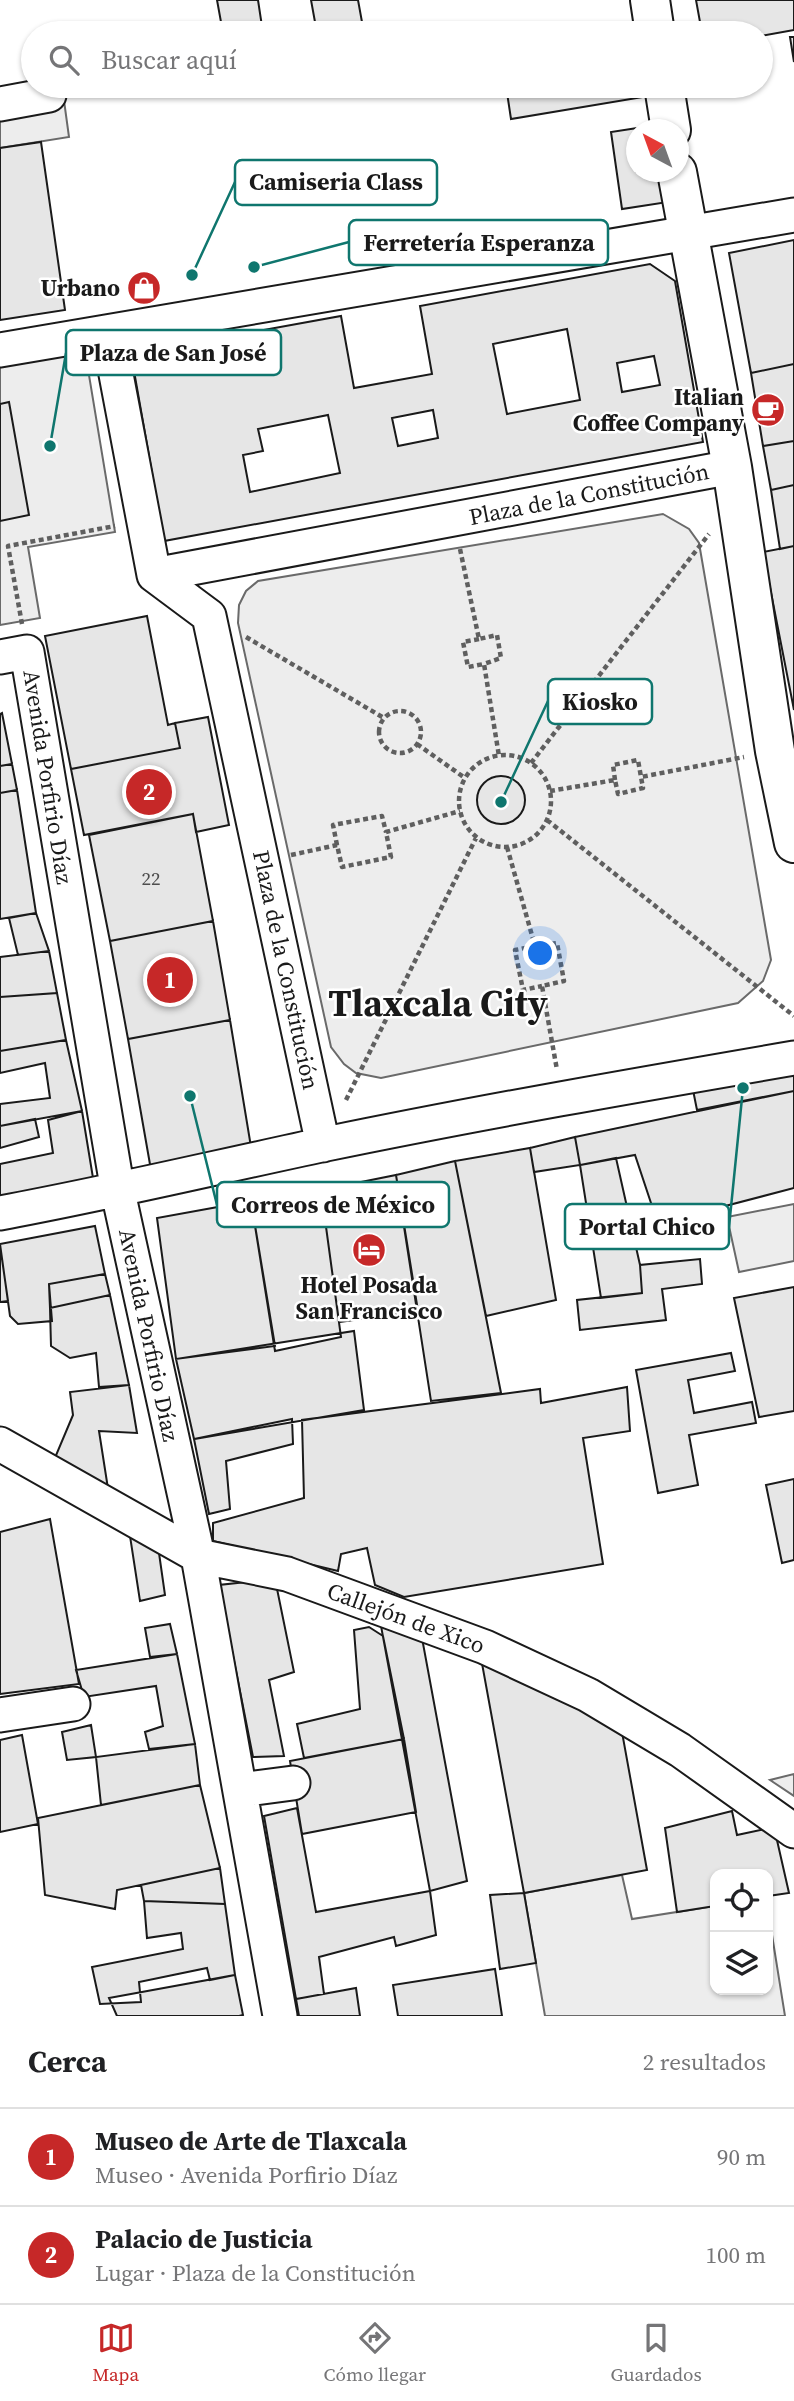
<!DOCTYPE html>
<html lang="es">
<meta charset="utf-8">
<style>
:root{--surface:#fff;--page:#f2f2f2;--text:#202124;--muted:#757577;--line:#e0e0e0;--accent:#c62828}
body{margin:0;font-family:"Source Serif 4",serif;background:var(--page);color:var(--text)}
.controls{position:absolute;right:21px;bottom:21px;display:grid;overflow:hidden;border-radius:14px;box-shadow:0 2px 5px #0004}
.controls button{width:63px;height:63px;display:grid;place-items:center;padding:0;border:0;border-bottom:2px solid var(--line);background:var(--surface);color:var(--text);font:35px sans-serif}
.compass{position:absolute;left:626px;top:119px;width:63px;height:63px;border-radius:50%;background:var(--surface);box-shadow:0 2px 5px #0004;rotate:319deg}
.you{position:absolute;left:541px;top:954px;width:24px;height:24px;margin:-18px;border:5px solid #fff;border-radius:50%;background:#1a73e8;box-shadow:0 0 0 10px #1a73e833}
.badge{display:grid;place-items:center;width:46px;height:46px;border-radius:50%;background:var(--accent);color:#fff;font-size:23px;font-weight:700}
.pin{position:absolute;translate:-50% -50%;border:4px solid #fff;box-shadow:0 2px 7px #0006}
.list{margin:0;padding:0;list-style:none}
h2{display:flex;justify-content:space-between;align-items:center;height:91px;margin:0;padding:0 28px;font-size:30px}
h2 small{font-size:23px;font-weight:400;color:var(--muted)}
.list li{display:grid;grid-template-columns:46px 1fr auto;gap:21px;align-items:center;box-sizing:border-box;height:98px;padding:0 28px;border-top:2px solid var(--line)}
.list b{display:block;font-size:26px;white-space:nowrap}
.list p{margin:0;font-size:23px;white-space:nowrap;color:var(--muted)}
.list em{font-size:23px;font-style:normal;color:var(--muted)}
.icon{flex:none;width:38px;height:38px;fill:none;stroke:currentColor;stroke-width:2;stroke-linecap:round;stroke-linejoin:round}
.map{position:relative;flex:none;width:794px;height:2016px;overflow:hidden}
.search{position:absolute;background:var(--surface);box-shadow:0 2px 5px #0004;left:21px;right:21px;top:21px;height:77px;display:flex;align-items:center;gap:18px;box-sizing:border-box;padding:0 24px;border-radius:38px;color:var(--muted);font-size:26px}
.sheet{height:287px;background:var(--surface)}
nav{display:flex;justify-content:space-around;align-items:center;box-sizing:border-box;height:98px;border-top:2px solid var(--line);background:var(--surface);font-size:19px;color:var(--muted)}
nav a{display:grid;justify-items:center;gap:4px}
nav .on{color:var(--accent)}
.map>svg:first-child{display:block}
</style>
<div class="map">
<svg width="794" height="2016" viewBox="0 0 794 2016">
<rect width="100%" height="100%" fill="#fff"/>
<path fill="#ededed" stroke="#6a6a6a" stroke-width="2" d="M62 86 69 137 0 148V91Z
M72 348 86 357 115 532 28 547 40 618 0 625V360Z
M663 514 689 529 699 543 771 960 763 981 738 1003 381 1078 356 1073 344 1064 331 1047 238 623 239 605 246 591 258 581Z
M794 1204V1261L739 1272 727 1217Z
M794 1774V1796L770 1780Z
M622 1875 632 1919 715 1906V1990H768V1910L785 2016H545L524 1893Z"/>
<path fill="#e6e6e6" stroke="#1a1a1a" stroke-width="2" fill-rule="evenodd" d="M217 0H258L263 33H223Z
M311 0H358L364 33H317Z
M696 0H794V30L761 36V33H702Z
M629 25 631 33H574Z
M790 37H794V62Z
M506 86H641L643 97 511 119Z
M657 125 658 130H636V172H664L668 202 622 209 611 132Z
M41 142 65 310 0 320V148Z
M794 240V364L751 373 729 253Z
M650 264 675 281 703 442 164 541 131 354 341 316 354 388 432 374 420 306ZM567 329 580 400 507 414 493 344ZM654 356 660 385 622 392 617 363ZM433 410 438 438 398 446 392 418ZM328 415 340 473 250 492 243 455 263 451 258 429Z
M794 364V441L763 446 751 373Z
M9 402 29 515 0 521V404Z
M794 441V485L771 490 763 446Z
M794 485V546L780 549 771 490Z
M794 546V710L763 552Z
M147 616 168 725 175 723 180 748 71 769 45 636Z
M2 713 12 764 0 766V714Z
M208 717 229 825 196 832 193 814 84 835 71 769 180 748 175 723Z
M12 764 17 790 0 793V766Z
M477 800a24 24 0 1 1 48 0a24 24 0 1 1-48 0Z
M17 790 36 913 0 919V793Z
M193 814 213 921 110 941 89 835Z
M36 913 49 951 18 955 9 918Z
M213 921 230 1020 128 1039 110 941Z
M49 951 57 993 0 997V957Z
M57 993 66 1040 0 1051V997Z
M230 1020 252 1153 151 1170 128 1039Z
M66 1040 82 1111 0 1126V1104L50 1098 45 1063 0 1073V1051Z
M794 1066V1091L697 1110 692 1085Z
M794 1091V1188L687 1216 656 1218 635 1155 580 1165 575 1137Z
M82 1111 94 1184 0 1204V1164L53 1153 48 1120Z
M35 1119 39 1137 0 1148V1126Z
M575 1137 580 1165 534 1172 530 1148Z
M530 1148 556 1300 486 1316 455 1161Z
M616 1158 640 1265 642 1293 601 1298 580 1165Z
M455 1161 501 1393 431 1401 396 1175Z
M396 1175 418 1311 339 1322 321 1190Z
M321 1190 341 1337 275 1351 251 1201Z
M251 1201 275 1346 176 1359 157 1218Z
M95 1226 105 1274 49 1284 52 1321 18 1324 10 1316 0 1244Z
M0 1245 8 1301 0 1302Z
M700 1259 702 1284 662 1289 666 1320 580 1330 577 1300 642 1293 640 1265Z
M105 1274 110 1295 50 1308 49 1284Z
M794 1287V1411L759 1417 734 1298Z
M110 1295 129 1385 99 1387 96 1353 70 1358 51 1346 50 1308Z
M354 1331 364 1410 194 1439 176 1359Z
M731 1353 735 1371 688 1380 694 1413 752 1402 756 1423 689 1435 698 1485 658 1493 636 1370Z
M129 1385 137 1433 99 1431 109 1495 54 1460 73 1415 70 1392Z
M627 1387 630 1431 583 1438 603 1564 404 1597 375 1585 367 1548 341 1554 338 1571 213 1541V1523L304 1498 302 1420 540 1389 541 1403Z
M292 1419 293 1444 226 1461 230 1509 209 1514 194 1439Z
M794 1479V1560L782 1563 766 1485Z
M50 1519 79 1684 0 1694V1532Z
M128 1523 157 1539 165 1595 140 1601Z
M275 1579 294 1672 269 1680 284 1756 253 1757 219 1585Z
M170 1624 177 1654 150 1657 145 1628Z
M381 1626 422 1638 467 1881 430 1891Z
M369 1627 383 1636 404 1739 304 1758 297 1724 360 1709 354 1630Z
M177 1654 195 1744 149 1749 145 1732 163 1726 156 1686 84 1697 76 1670Z
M481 1658 569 1699 622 1732 647 1870 524 1893Z
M91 1725 96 1757 67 1760 62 1732Z
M22 1735 38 1824 0 1832V1740Z
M404 1739 416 1812 302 1834 290 1761Z
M195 1744 200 1785 101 1805 96 1757Z
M200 1785 220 1868 117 1890 115 1909 45 1895 38 1818Z
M297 1808 316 1912 430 1891 436 1935 396 1946 394 1937 319 1957 324 1994 296 1999 264 1816Z
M732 1811 737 1835 774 1827 789 1893 768 1896V1874H715V1906L677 1912 665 1828Z
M220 1868 225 1904 144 1901 141 1885Z
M524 1893 536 1963 500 1969 490 1895Z
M144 1901 225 1904 235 1975 210 1980 207 1968 139 1982 141 2002 100 2004 92 1967 183 1949 181 1933 147 1938Z
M495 1969 502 2016H398L393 1985Z
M235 1975 243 2015 239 2016H117L109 1998Z
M356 1988 360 2016H299L296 1999Z"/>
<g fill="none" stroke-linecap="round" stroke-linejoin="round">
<g stroke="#1a1a1a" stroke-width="37">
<path id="minor" d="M0 104 49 95
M108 332 154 575 209 616 323 1145
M0 350 794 215
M154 575 732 467
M0 657 27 652 118 1192 198 1556 280 2016
M0 1213C109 1193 217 1167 326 1144 481 1112 637 1085 794 1058
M0 1444 198 1556 287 1574 485 1647 588 1695 680 1750 794 1831
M0 1715 73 1704
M240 1790 293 1783"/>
</g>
<g stroke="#1a1a1a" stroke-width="42">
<path id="major" d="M650 0 655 33
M664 86 671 130
M677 172 732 467 775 751 794 843"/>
</g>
<path stroke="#5f5f5f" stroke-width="4.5" stroke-dasharray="5 3.5" stroke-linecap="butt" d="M460 549 479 639 497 635 501 658 484 664 499 756
M22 624 8 546 115 526
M246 637 384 718
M479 639 463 642 468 667 484 664
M379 732a21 21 0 1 1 42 0a21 21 0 1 1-42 0Z
M417 744 465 778
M459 801a46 46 0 1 1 92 0a46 46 0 1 1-92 0Z
M531 763 709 534
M615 780 613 765 638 760 641 777
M550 791 615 780 618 794 643 788 641 777 744 757
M547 820 794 1016
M337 845 333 825 382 816 386 832
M507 847 535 946 557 943 564 981 542 986 557 1070
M291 855 337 845 342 867 391 857 386 832 460 811
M535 946 515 950 523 990 542 986
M346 1100 476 838"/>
<use href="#minor" stroke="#fff" stroke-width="33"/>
<use href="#major" stroke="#fff" stroke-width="38"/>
</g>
<defs>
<g id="shop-disc" transform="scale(1.75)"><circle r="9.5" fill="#c62828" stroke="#fff"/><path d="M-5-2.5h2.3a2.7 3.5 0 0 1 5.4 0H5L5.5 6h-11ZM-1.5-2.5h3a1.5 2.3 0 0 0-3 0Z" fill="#fff"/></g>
<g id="cafe-disc" transform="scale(1.75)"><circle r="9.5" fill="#c62828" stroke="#fff"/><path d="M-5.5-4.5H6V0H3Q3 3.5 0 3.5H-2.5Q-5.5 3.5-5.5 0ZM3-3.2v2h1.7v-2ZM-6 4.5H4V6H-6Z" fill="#fff"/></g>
<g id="hotel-disc" transform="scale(1.75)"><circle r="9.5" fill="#c62828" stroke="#fff"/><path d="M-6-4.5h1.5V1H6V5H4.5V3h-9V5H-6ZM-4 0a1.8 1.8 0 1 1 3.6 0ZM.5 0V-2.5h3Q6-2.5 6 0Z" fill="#fff"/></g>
</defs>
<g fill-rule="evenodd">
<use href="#shop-disc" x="144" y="288"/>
<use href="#cafe-disc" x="768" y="410"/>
<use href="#hotel-disc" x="369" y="1250"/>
</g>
<g text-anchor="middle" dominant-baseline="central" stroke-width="5" stroke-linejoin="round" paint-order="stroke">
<g font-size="19" fill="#4d4d4d">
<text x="151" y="878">22</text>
</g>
<g font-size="23" font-weight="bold" fill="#1a1a1a" stroke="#fff" text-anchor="end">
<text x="120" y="288">Urbano</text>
<text x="744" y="397">Italian<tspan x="744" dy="26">Coffee Company</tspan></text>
<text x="369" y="1285" text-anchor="middle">Hotel Posada<tspan x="369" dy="26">San Francisco</tspan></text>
</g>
<g font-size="23" fill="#1a1a1a" stroke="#fff">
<text transform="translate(589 494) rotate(-11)">Plaza de la Constitución</text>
<text transform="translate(48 777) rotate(81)">Avenida Porfirio Díaz</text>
<text transform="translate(286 970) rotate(78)">Plaza de la Constitución</text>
<text transform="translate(149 1335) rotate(78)">Avenida Porfirio Díaz</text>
<text transform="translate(406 1618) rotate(20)">Callejón de Xico</text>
</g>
<g font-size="37" font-weight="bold" fill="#1a1a1a" stroke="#fff">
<text x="438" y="1003">Tlaxcala City</text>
</g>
</g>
<path fill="none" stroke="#0f766e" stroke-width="2.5" d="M192 275L235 182M254 267L349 242M50 446L66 353M501 802L548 701M190 1096L217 1205M743 1088L729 1227"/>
<g fill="#0f766e" stroke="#fff" stroke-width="2.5">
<circle cx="192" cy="275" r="7"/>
<circle cx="254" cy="267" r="7"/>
<circle cx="50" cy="446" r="7"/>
<circle cx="501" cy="802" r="7"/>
<circle cx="190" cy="1096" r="7"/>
<circle cx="743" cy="1088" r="7"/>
</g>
<g fill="#fff" stroke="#0f766e" stroke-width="2.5">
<rect x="235" y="160" width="202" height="45" rx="7"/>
<rect x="349" y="220" width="259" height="45" rx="7"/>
<rect x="66" y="330" width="215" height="45" rx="7"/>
<rect x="548" y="679" width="104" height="45" rx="7"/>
<rect x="217" y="1182" width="232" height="45" rx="7"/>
<rect x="565" y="1204" width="164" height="45" rx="7"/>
</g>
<g font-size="24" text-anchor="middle" font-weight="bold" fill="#1a1a1a">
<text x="336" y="190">Camiseria Class</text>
<text x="479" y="251">Ferretería Esperanza</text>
<text x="173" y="361">Plaza de San José</text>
<text x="600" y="710">Kiosko</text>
<text x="333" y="1213">Correos de México</text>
<text x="647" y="1235">Portal Chico</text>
</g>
</svg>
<div class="controls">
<button><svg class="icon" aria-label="locate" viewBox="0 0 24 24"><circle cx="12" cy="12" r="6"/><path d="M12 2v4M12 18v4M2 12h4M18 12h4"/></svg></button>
<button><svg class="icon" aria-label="layers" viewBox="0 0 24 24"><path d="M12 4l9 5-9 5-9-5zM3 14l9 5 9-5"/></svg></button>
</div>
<svg class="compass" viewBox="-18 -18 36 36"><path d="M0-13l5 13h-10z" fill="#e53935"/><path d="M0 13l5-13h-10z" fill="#757577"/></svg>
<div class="you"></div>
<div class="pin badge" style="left:170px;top:980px">1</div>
<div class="pin badge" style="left:149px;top:792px">2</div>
<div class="search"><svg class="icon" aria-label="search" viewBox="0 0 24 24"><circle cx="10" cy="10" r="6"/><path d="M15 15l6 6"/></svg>Buscar aquí</div>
</div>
<section class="sheet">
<h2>Cerca<small>2 resultados</small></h2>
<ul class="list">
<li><span class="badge">1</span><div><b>Museo de Arte de Tlaxcala</b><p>Museo · Avenida Porfirio Díaz</p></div><em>90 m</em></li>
<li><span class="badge">2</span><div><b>Palacio de Justicia</b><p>Lugar · Plaza de la Constitución</p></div><em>100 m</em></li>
</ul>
</section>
<nav>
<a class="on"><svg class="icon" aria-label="map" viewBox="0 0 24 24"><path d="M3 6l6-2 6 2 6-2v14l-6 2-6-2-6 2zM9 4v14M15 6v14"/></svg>Mapa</a>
<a><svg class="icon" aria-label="directions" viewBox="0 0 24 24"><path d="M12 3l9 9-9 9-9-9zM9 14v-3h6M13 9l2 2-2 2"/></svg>Cómo llegar</a>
<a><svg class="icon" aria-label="saved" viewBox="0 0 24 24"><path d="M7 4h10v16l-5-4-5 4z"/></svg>Guardados</a>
</nav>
